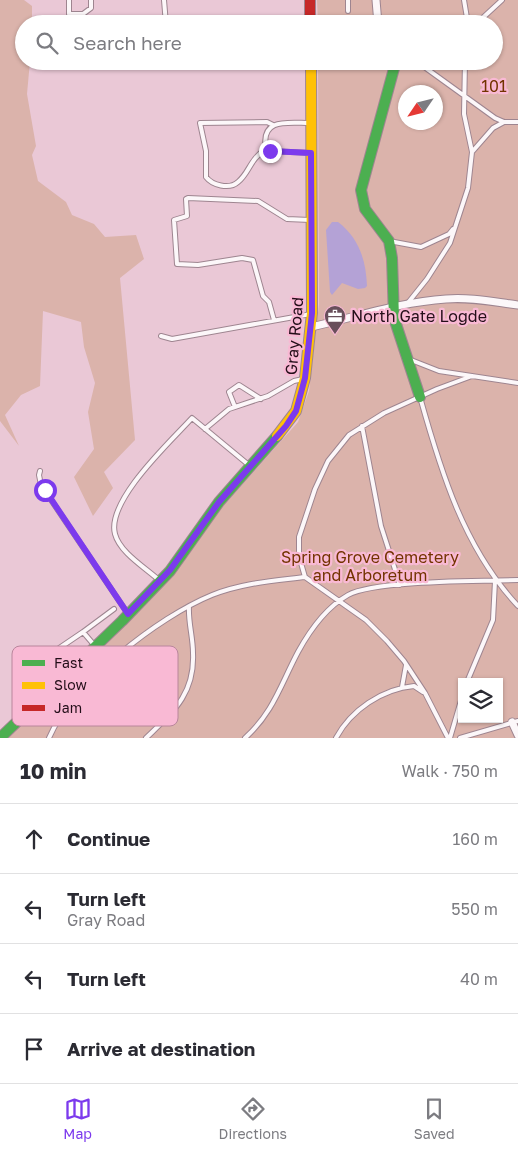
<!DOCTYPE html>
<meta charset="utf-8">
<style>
:root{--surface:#fff;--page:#f2f2f3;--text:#2b2b33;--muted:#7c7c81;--line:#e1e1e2;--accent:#7c3aed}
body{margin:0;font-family:"Golos Text",sans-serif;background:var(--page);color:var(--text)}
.controls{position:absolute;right:15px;bottom:15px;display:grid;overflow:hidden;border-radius:0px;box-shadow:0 1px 4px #0004}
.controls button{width:45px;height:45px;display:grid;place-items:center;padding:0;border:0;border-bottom:1px solid var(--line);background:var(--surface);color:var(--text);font:25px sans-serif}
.compass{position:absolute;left:398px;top:85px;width:45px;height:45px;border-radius:50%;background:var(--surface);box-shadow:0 1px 4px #0004;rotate:235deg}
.stop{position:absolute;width:15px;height:15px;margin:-11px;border:4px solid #7c3aed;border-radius:50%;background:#fff}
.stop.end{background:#7c3aed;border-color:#fff;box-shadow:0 1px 5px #0008}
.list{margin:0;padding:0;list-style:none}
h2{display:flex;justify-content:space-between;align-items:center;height:65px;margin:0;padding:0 20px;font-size:21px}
h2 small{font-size:16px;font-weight:400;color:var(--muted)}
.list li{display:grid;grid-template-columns:32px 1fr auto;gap:15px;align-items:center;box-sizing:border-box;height:70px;padding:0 20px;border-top:1px solid var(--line)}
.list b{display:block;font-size:19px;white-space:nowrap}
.list p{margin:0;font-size:16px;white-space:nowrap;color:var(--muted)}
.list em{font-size:16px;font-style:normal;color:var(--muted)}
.icon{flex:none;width:28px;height:28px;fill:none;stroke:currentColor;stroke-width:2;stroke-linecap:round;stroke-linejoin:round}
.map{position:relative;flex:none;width:518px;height:738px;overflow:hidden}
.search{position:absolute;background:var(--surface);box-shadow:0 1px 4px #0004;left:15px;right:15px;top:15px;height:55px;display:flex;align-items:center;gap:12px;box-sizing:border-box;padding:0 18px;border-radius:28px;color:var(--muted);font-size:19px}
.sheet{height:345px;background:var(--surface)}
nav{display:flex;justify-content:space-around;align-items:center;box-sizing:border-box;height:70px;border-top:1px solid var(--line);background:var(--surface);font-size:14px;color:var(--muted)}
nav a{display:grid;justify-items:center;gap:2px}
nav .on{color:var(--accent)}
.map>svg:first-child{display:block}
</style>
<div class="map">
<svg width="518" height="738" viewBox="0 0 518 738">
<rect width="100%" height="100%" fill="#eac8d6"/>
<path fill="#dbb3ab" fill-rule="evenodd" d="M0 0H24L32 6V24H24V61H30L27 94 36 146 32 155 38 181 66 202 72 215 94 224 105 237 136 235 144 259 120 278 135 440 104 472 113 488 93 516 74 477 94 449 88 412 95 383 84 347 81 322 43 311 40 386 21 395 5 415 19 446 0 421Z
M317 0H518V738H7L168 579 217 513 298 422 309 391 319 304 318 61H494V24H318ZM406 92H436V122H406ZM462 682H499V719H462Z"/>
<path fill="#b4a2d6" d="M332 222H338C359 238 366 260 367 286L365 288 358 289 342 283 332 295 330 292 326 230Z"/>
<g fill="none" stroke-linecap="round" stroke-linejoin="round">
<g stroke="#9e8590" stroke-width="6">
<path id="lane" d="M69 0V14H83L91 8V0
M164 0 166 24
M464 0 468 24
M348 11V0
M476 24 502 0
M416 61 495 118 504 122H518
M465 61 464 114 472 152
M310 123C289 123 260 117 266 149L270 151 311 153
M266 149C249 160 250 172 238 182 229 190 212 185 206 177V151L200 123 267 122 273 125
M389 241 421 247 449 234 453 229
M407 304 427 279 450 243 468 188 472 152 493 128 504 122
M274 320 269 302 263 296 253 260 242 258 198 265 177 264 174 220 187 216 186 199 188 198 258 201 287 219 310 220
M161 336 172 339 311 314
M411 360 439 371 518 383
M420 397C441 472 464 548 518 606
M235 407 229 392 239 385 261 399
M362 426 381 526 400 585
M205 429 229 409 268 396 294 381 303 379
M40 471 39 475 41 485 128 614
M160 581C146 568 120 553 115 534 106 501 171 441 192 418L250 466
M83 632 114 609
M52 653 83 632 95 646
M467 682 493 620 495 581
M402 687 406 665
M49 738C72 684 158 617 212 595 242 583 273 581 305 577
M146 738C173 712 195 694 193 653 193 637 188 622 189 606
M245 738C273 713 281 684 298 652 310 630 327 607 348 595 374 580 484 581 518 580
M336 738C351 710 382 689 414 686L423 692
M448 738 425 693 404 661 387 641 366 620 305 577 299 556V537L315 489 328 461 349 435 384 413 437 389 472 376
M450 738 462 697
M460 738 518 721"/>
</g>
<g stroke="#9e8590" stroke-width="9">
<path id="street" d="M376 0 378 24
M311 327C356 317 400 302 446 299 470 297 494 302 518 305
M512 722 518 735"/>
</g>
<g stroke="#9e8590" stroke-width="12">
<path id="fast" d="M396 61 361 190 365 209 389 241 392 258 394 318 420 397
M0 738 122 621 170 571 219 502 277 436"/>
</g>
<g stroke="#9e8590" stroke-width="12">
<path id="slow" d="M277 436 296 411 305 378 312 313 311 61"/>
</g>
<g stroke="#9e8590" stroke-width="12">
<path id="jam" d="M310 0V24"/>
</g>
<use href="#lane" stroke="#fcf7f9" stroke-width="4"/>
<use href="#street" stroke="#fcf7f9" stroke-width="7"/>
<use href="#fast" stroke="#4caf50" stroke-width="10"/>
<use href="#slow" stroke="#ffc107" stroke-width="10"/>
<use href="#jam" stroke="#c62828" stroke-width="10"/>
</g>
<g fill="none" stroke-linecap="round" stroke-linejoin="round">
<path stroke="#7c3aed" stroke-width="6" d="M45 490 128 614 170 570 219 502 286 426 296 411 305 378 312 313 311 153 270 151"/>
</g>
<defs>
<g id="office-pin" transform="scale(1.125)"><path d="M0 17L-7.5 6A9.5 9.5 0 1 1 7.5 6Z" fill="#694f5b" stroke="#f9b9d4"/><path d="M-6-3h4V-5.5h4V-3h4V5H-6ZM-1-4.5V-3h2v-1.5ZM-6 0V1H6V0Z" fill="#fff"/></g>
</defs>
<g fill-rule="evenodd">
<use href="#office-pin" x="335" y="316"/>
</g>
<g text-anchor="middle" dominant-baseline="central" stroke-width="4.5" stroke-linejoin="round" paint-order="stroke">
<g font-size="16" fill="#723300" stroke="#f9b9d4">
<text x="494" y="86">101</text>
<text x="370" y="557">Spring Grove Cemetery<tspan x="370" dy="18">and Arboretum</tspan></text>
</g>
<g font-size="16" fill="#240e19" stroke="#f9b9d4" text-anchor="start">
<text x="351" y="316">North Gate Logde</text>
</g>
<g font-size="16" fill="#240e19" stroke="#f9b9d4">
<text transform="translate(294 336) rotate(-85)">Gray Road</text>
</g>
</g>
<rect x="12" y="646" width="166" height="80" rx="8" fill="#f9b9d4" stroke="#b9869c" stroke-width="1"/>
<rect x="22" y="660" width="23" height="6" fill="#4caf50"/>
<rect x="22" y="682" width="23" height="7" fill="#ffc107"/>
<rect x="22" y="705" width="23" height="6" fill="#c62828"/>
<g font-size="14" fill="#240e19">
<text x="54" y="668">Fast</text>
<text x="54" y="690">Slow</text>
<text x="54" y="713">Jam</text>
</g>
</svg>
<div class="controls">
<button><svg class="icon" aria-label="layers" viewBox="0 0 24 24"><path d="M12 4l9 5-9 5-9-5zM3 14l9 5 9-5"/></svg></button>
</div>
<svg class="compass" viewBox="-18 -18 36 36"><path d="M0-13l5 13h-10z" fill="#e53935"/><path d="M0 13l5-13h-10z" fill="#7c7c81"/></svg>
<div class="stop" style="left:45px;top:490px"></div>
<div class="stop end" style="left:270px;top:151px"></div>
<div class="search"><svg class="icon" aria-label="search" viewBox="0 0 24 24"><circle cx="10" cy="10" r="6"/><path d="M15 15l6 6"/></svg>Search here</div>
</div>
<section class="sheet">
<h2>10 min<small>Walk · 750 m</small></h2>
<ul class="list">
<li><svg class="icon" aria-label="ahead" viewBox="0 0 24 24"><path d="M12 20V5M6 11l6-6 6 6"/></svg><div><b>Continue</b></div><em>160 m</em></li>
<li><svg class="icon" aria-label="left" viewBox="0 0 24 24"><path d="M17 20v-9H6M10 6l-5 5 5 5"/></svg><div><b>Turn left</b><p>Gray Road</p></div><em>550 m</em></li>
<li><svg class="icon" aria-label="left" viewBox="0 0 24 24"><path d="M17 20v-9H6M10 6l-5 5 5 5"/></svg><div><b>Turn left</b></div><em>40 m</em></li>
<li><svg class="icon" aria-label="arrive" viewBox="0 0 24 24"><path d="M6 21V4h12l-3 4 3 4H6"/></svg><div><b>Arrive at destination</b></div></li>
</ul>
</section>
<nav>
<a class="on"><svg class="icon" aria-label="map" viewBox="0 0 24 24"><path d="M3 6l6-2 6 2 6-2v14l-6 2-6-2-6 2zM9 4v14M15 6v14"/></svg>Map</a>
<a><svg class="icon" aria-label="directions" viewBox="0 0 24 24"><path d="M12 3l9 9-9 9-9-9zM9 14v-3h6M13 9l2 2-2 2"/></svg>Directions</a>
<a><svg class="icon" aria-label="saved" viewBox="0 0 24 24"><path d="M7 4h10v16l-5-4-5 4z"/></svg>Saved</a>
</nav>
